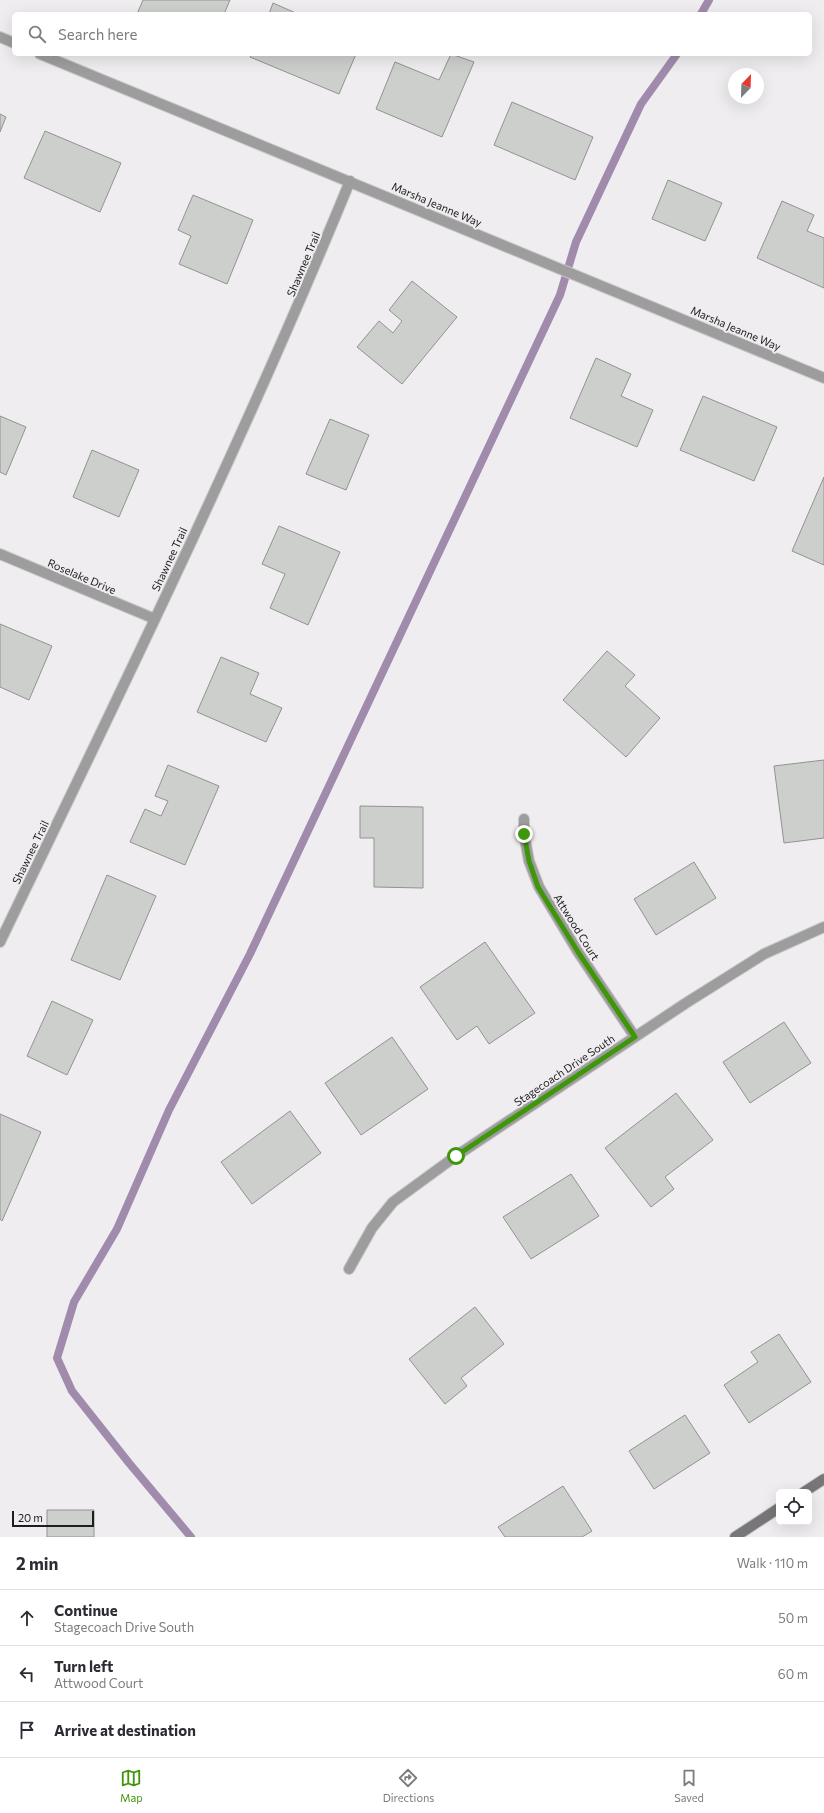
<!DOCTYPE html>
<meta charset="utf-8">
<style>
:root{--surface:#fff;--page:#f7f7f7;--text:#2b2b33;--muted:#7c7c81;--line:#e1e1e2;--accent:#3f960a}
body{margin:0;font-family:Commissioner,sans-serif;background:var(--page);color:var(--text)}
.controls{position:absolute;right:12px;bottom:12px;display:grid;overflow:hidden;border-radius:6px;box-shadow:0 4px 16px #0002}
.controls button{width:36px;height:36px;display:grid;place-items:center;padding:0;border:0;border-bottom:1px solid var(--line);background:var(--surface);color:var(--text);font:20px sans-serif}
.compass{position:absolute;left:728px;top:68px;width:36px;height:36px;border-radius:50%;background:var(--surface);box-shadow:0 4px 16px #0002;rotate:23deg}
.scale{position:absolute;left:12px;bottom:10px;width:82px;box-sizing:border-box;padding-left:4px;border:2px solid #1d1c1e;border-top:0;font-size:11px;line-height:14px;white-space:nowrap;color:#1d1c1e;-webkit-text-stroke:3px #f0edf1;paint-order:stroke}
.stop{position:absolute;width:12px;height:12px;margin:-9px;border:3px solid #3f960a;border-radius:50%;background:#fff}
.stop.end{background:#3f960a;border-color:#fff;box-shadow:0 1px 4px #0008}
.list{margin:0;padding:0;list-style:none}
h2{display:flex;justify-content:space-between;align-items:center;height:52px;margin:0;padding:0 16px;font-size:17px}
h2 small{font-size:13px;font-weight:400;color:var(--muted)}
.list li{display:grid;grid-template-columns:26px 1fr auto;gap:12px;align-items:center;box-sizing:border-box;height:56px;padding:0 16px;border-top:1px solid var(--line)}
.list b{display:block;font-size:15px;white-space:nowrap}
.list p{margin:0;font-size:13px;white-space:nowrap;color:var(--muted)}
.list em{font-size:13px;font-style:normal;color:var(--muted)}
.icon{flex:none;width:22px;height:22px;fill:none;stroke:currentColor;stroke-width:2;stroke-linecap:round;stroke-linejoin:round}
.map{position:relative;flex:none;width:824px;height:1537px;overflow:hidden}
.search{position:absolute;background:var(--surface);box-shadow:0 4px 16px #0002;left:12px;right:12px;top:12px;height:44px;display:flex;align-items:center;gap:10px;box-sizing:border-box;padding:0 14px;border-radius:6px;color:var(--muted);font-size:15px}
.sheet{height:220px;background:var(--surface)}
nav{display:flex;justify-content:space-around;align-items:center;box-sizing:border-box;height:56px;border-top:1px solid var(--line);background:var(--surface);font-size:11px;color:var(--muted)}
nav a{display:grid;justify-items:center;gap:2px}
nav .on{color:var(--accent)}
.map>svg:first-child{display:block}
</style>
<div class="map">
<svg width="824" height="1537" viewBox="0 0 824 1537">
<rect width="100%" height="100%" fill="#f0edf1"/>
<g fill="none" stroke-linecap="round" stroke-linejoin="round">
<path stroke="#a08bad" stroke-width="8" d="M701 14 709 0
M191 1537 129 1463 72 1391 57 1358 74 1302 117 1229 169 1110 250 954 560 295 576 242 641 104 677 54"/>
</g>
<path fill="#cdcfcc" stroke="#919390" d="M143 0H230L224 14H137Z
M273 3 298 14H269Z
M252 54H356L339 94 250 57Z
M451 54 474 62 442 137 376 109 395 62 439 80Z
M512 102 593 137 575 180 494 145Z
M0 114 6 117 0 132Z
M45 131 121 163 100 212 24 178Z
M668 180 722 203 705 241 652 219Z
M193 195 253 220 227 284 179 264 191 236 178 230Z
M782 201 814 215 807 231 824 238V288L757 258Z
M412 281 457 317 402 384 357 347 379 321 393 333 402 321 389 310Z
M596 358 631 374 621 396 653 410 637 447 570 418Z
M703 396 777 427 754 481 680 450Z
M0 416 26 427 6 475 0 472Z
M330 419 369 435 346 490 306 474Z
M92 450 139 470 119 517 73 497Z
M824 477V565L792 551Z
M279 526 340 552 308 625 270 608 285 574 262 564Z
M0 624 52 646 29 700 0 687Z
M607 651 635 675 625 686 660 718 626 757 563 700Z
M221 657 259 673 250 694 282 708 266 742 197 712Z
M824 760V838L784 843 774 766Z
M168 765 219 786 185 865 130 842 145 809 161 816 168 801 155 796Z
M360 806 423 807V888L374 887V838H360Z
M694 862 716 898 656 935 634 899Z
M107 875 156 896 120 980 71 960Z
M485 942 535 1013 489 1044 477 1026 457 1040 420 987Z
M52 1001 93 1020 67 1075 27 1056Z
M784 1022 811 1063 750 1103 723 1062Z
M392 1037 428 1089 361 1135 325 1083Z
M676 1093 713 1140 665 1177 674 1189 651 1207 605 1148Z
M290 1111 321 1153 252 1204 221 1162Z
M0 1114 41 1132 2 1221 0 1219Z
M571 1174 599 1216 531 1259 503 1217Z
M475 1307 504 1344 461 1378 467 1386 445 1404 409 1359Z
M779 1334 811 1382 749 1423 724 1385 758 1362 751 1352Z
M685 1415 710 1453 654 1489 629 1451Z
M563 1486 592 1531 582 1537H505L498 1527Z
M47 1510H94V1537H47Z"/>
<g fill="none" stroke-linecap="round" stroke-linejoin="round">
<g stroke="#cac7cb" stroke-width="12">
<path id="street" d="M0 37 14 43
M40 54 824 378
M0 554 155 619
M524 819V834L529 861 539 887 578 952 635 1037
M0 942C121 691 244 440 350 181
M349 1269 372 1228 393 1202 456 1156 686 1003 764 954 824 927"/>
</g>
<g stroke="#cac7cb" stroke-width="12">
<path id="secondary" d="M804 1492 824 1479
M735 1537 779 1508"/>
</g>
<use href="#street" stroke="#9e9d9e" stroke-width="10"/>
<use href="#secondary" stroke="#777678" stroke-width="10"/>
</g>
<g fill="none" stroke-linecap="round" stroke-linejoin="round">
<path stroke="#3f960a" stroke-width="5" d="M456 1156 635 1037 578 952 538 887 529 861 524 834"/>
</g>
<g text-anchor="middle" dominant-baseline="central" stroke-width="4" stroke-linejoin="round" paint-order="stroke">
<g font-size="11" fill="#1d1c1e" stroke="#f0edf1">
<text transform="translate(437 204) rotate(23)">Marsha Jeanne Way</text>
<text transform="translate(303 264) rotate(-67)">Shawnee Trail</text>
<text transform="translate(736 328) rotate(23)">Marsha Jeanne Way</text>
<text transform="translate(169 559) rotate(-65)">Shawnee Trail</text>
<text transform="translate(82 576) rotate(23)">Roselake Drive</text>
<text transform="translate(30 852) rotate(-64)">Shawnee Trail</text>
<text transform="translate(577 927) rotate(58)">Attwood Court</text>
<text transform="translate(564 1070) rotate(-34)">Stagecoach Drive South</text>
</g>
</g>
</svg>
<div class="controls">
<button><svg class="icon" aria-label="locate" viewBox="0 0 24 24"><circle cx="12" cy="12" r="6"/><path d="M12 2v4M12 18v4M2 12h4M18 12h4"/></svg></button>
</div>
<svg class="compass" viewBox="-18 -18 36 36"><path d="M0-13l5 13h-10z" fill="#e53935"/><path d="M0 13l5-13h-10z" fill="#7c7c81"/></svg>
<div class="scale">20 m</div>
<div class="stop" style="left:456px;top:1156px"></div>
<div class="stop end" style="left:524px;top:834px"></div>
<div class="search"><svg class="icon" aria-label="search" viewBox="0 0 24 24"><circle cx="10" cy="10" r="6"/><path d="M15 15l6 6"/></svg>Search here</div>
</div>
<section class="sheet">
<h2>2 min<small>Walk · 110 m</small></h2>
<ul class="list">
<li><svg class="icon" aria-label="ahead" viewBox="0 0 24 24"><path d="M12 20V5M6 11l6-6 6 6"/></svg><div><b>Continue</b><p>Stagecoach Drive South</p></div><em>50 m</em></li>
<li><svg class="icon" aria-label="left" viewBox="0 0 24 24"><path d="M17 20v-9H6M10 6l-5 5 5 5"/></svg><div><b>Turn left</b><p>Attwood Court</p></div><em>60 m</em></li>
<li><svg class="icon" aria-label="arrive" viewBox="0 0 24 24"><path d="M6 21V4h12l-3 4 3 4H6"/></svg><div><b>Arrive at destination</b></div></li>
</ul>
</section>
<nav>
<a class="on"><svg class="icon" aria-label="map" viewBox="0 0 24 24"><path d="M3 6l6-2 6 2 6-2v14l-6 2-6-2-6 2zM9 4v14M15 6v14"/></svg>Map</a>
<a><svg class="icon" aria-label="directions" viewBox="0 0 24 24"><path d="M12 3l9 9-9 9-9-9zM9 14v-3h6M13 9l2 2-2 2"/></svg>Directions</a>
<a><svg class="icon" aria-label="saved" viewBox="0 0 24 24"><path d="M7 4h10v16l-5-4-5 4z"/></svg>Saved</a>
</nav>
